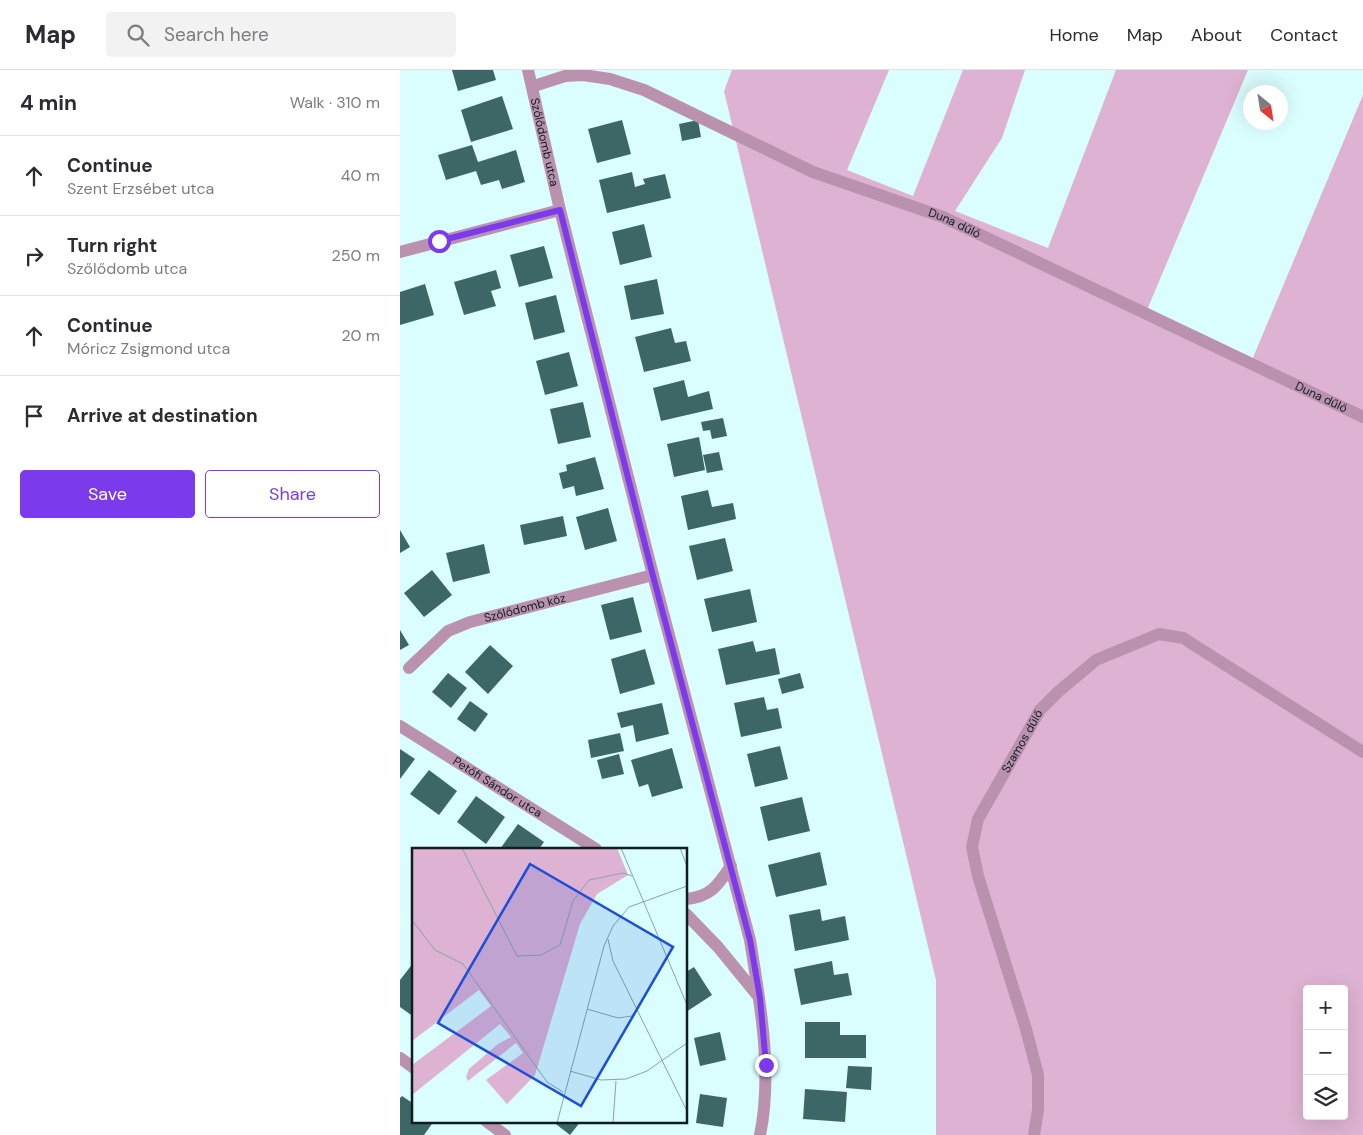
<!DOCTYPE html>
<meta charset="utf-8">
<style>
:root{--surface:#fff;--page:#f2f2f3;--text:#2b2b33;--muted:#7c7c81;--line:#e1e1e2;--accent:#7c3aed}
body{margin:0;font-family:"DM Sans",sans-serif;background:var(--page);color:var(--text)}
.controls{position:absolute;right:15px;bottom:15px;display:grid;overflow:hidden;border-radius:5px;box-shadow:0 5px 20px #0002}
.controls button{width:45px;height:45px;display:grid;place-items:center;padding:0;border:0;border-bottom:1px solid var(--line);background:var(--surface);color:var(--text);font:25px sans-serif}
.compass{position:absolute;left:843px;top:15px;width:45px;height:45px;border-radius:50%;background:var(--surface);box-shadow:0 5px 20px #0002;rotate:150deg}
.stop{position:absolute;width:15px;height:15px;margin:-11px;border:4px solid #7c3aed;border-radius:50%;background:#fff}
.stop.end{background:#7c3aed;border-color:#fff;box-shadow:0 1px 5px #0008}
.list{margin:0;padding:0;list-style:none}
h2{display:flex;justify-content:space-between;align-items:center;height:65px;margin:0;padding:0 20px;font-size:21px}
h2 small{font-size:16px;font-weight:400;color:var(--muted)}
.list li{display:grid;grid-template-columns:32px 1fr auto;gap:15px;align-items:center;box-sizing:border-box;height:80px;padding:0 20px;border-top:1px solid var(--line)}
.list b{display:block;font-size:19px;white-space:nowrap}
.list p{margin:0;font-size:16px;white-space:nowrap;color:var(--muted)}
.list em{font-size:16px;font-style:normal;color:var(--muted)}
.actions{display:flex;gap:10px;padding:15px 20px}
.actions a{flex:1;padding:11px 0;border:1px solid var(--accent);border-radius:5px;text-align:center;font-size:18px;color:var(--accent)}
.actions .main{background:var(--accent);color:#fff}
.icon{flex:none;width:28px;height:28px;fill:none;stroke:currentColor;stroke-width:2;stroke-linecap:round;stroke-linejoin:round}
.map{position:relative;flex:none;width:963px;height:1065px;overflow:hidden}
header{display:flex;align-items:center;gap:30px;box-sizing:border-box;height:70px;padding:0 25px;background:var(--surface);border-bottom:1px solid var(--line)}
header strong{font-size:24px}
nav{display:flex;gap:28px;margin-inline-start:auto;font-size:18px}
.search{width:350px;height:45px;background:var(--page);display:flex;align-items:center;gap:12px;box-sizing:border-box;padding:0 18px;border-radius:5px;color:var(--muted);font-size:19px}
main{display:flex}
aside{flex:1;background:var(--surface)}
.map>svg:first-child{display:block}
</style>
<header>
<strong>Map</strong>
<div class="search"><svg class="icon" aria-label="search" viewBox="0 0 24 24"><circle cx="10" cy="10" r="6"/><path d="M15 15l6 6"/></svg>Search here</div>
<nav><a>Home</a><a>Map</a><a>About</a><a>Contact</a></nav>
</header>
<main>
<aside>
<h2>4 min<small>Walk · 310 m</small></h2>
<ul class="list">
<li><svg class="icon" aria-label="ahead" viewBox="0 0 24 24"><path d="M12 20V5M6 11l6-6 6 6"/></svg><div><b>Continue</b><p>Szent Erzsébet utca</p></div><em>40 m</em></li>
<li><svg class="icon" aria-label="right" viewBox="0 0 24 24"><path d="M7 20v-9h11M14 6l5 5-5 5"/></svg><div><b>Turn right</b><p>Szőlődomb utca</p></div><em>250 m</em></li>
<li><svg class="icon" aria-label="ahead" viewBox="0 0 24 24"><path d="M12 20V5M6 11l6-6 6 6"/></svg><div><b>Continue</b><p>Móricz Zsigmond utca</p></div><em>20 m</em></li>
<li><svg class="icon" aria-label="arrive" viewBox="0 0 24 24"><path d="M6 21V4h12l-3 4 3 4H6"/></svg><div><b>Arrive at destination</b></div></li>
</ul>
<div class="actions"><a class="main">Save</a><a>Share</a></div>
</aside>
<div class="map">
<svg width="963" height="1065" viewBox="0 0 963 1065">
<rect width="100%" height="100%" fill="#dafdfd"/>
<path fill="#deb2d2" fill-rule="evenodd" d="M332 0H489L447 100 513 126 563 0H625L602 68 555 141 648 178 716 0H848L747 240 852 290 963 25V1065H536V910L324 21ZM907 919H944V1046H907Z"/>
<path fill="#3d6666" d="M52 0H93L96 10 58 21Z
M102 26 113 59 71 72 61 40Z
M222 50 231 84 197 93 188 59Z
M298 50 301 67 282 71 279 54Z
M72 75 78 92 116 80 125 112 102 119 99 110 81 115 76 101 46 110 38 85Z
M232 102 235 117 245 114 243 109 265 104 271 128 207 143 199 110Z
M244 154 252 187 220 195 212 162Z
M144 176 153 208 119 217 110 185Z
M96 200 101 218 91 221 96 236 64 245 54 212Z
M257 209 264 244 231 250 224 216Z
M25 214 34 245 0 255V222Z
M156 225 165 262 134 270 125 233Z
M271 258 275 273 286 271 291 291 244 302 235 267Z
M169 282 178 316 145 325 136 291Z
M284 310 288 327 309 321 313 339 261 351 253 318Z
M183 332 191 367 158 374 150 339Z
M323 348 327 366 312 369 310 360 303 361 301 352Z
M299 367 305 400 274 407 267 374Z
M319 382 323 400 307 403 303 385Z
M195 387 204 419 176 426 174 416 163 419 159 403 167 401 166 395Z
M308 420 312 437 333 433 336 449 288 460 281 426Z
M208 438 217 471 185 480 176 447Z
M163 446 167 466 124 475 120 455Z
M0 460 10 477 0 483Z
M325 468 333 501 297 510 289 476Z
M84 474 90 503 53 512 46 483Z
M32 500 52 525 24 547 4 523Z
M350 519 357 552 312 562 304 529Z
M233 527 242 562 210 570 201 535Z
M0 560 9 575 0 580Z
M353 571 356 582 375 578 380 604 326 615 318 579Z
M90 575 113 596 88 624 65 602Z
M245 579 255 614 220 624 211 589Z
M48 603 67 618 51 638 32 622Z
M400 603 404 618 382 624 378 609Z
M364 627 367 640 378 638 382 658 341 667 334 633Z
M70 631 88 644 75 662 57 649Z
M262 633 269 664 236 672 233 655 221 658 217 643Z
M220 663 224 681 191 688 188 670Z
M380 676 388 709 355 717 347 684Z
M272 678 283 718 252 727 248 714 239 717 231 690Z
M0 679 15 689 0 709Z
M219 684 224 704 202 709 197 690Z
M29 700 57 721 39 745 10 724Z
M76 726 105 747 86 774 57 752Z
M402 727 410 761 368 771 360 737Z
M118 754 144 772 139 779H100Z
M420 782 427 815 376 827 368 795Z
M420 839 422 851 445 846 449 870 395 881 389 845Z
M432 891 434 905 448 903 452 925 401 935 394 899Z
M14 892V947L0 937V910Z
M294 897 312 925 286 942V902Z
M405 952H440V965H466V988H405Z
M320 962 326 990 300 996 294 968Z
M448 996 472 997 471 1020 446 1018Z
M405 1019 447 1022 445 1052 403 1049Z
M300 1024 327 1028 323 1057 296 1053Z
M2 1026 14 1034V1051H34L24 1065H0V1028Z
M152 1051H181L170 1065Z"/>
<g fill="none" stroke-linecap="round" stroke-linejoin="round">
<g stroke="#bb91b0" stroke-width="12">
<path id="s1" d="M128 0 160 140 253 505 350 870C360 932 373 1002 360 1065"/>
<path id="s2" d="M134 16 165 6 183 5 210 9 244 20 413 102 543 147 963 347"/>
<path d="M0 182 160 140"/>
<path id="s3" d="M9 598 48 561 70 552 253 505"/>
<path id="s4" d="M0 656 196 779"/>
<path d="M286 829C311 827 318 815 331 796"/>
<path d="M286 844 318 877 358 926"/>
<path d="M0 988 14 998"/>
<path d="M86 1051 105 1065"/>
<path id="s5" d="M634 1065 638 1040V1005L626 959 578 806 572 777 578 749 640 640 658 622 696 590 759 564 783 568 963 682"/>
</g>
</g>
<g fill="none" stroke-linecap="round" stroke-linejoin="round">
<path stroke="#7c3aed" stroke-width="6" d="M39 171 160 140 253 506 350 870 360 928 366 995"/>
</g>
<g text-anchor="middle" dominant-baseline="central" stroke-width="5" stroke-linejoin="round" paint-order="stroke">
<g font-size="12" fill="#0e1e1e" stroke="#fff">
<text stroke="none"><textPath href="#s1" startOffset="74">Szőlődomb utca</textPath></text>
<text stroke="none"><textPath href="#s2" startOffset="452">Duna dűlő</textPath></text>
<text stroke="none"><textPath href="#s2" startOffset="858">Duna dűlő</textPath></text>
<text stroke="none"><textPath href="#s3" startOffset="134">Szőlődomb köz</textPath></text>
<text stroke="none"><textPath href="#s5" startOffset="416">Szamos dűlő</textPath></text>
<text stroke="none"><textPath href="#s4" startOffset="115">Petőfi Sándor utca</textPath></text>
</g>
</g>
<g transform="translate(12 778)">
<rect width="275" height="275" fill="#dafdfd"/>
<path d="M0 0H205L216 27 185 46 168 76 123 227 95 256 74 232 111 205 104 195 56 233 54 229 57 221 86 196 99 189 88 176 0 247V217L79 158 67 142 0 193Z" fill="#deb2d2"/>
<path fill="none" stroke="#88a4a4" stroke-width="1" d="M50 0 105 108 129 107 148 97 161 53 177 32 211 25 220 28M209 0 275 157M268 0 275 18M0 72 23 102 51 116 135 234 151 244M196 91 201 113 275 263M175 161 206 170 220 168M158 223 189 232 214 231 235 223 275 195M145 275 192 98 201 78 217 59 275 38M201 275 204 233"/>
<path fill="#1d4ed8" fill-opacity="0.15" stroke="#1d4ed8" stroke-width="2.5" d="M118 16 261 99 169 258 26 175Z"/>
<rect width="275" height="275" fill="none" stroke="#0e1e1e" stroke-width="2.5"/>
</g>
</svg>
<div class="controls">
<button>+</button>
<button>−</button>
<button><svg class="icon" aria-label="layers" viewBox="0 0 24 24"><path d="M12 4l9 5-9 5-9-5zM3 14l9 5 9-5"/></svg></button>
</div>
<svg class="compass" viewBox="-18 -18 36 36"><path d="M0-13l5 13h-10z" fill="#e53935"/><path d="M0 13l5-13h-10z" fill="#7c7c81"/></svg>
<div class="stop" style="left:39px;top:171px"></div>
<div class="stop end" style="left:366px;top:995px"></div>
</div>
</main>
